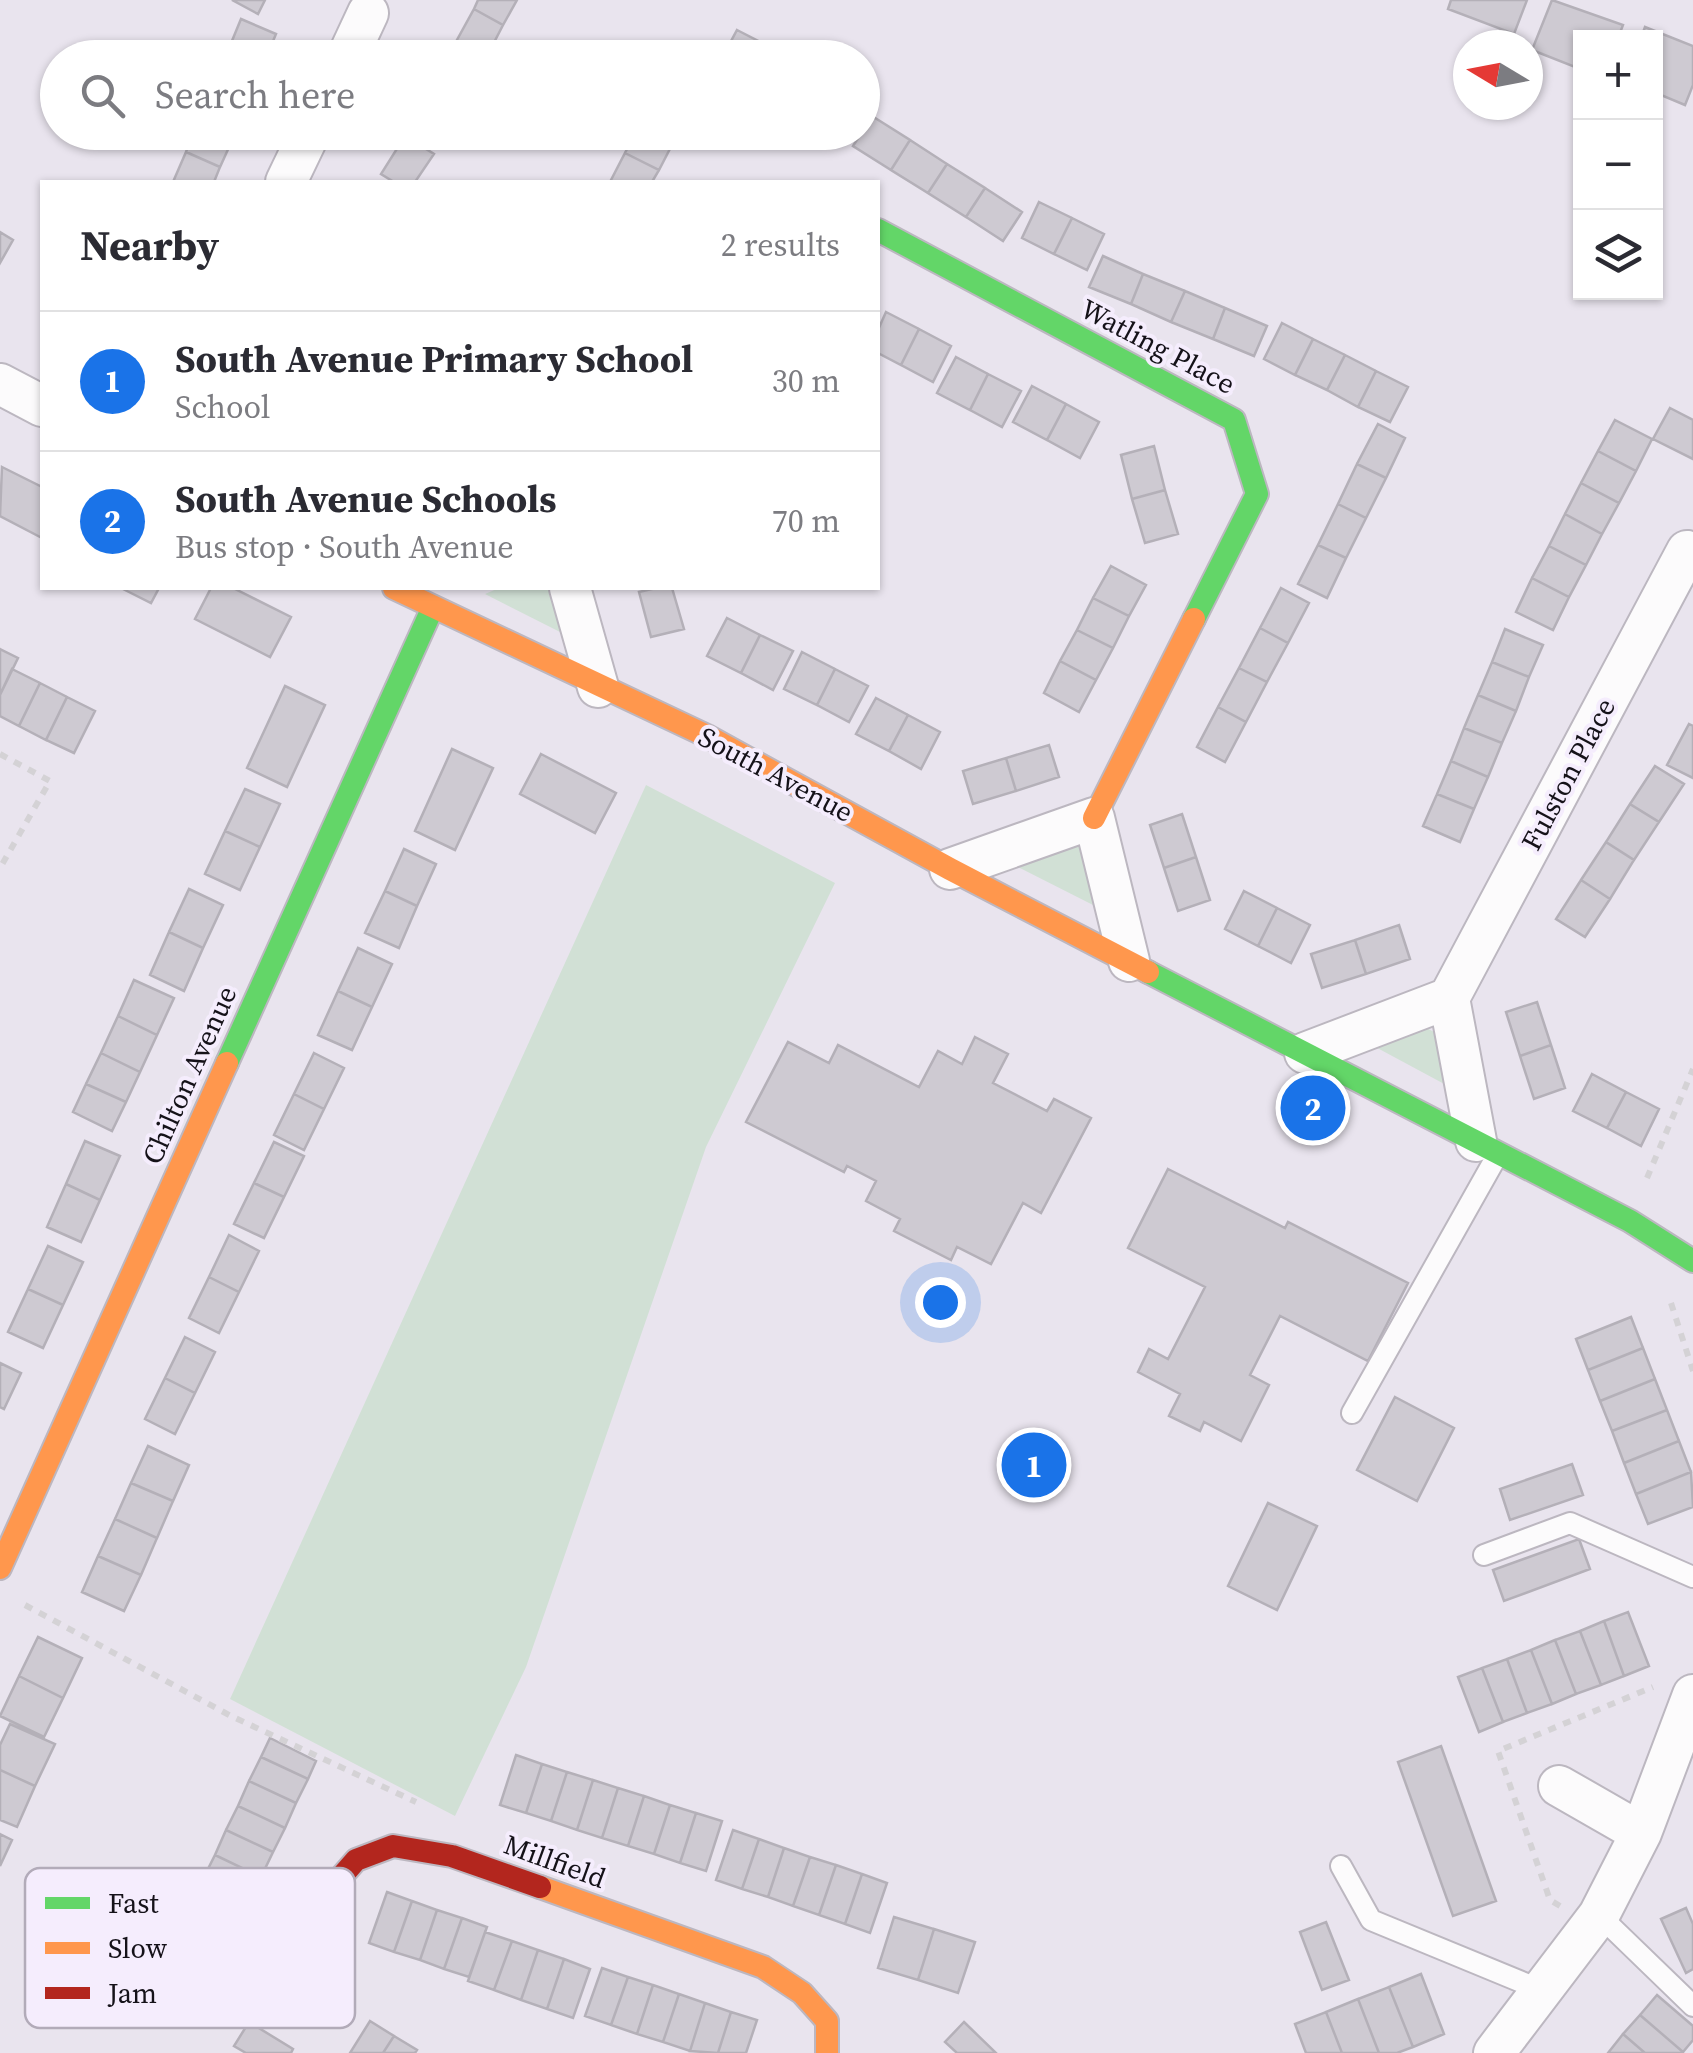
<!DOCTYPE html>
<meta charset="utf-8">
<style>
:root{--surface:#fff;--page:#f2f2f3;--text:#2b2b33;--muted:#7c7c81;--line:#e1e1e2;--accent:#1a73e8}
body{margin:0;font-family:"Source Serif 4",serif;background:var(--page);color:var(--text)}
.controls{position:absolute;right:30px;top:30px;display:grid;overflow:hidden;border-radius:0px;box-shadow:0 2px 8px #0004}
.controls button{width:90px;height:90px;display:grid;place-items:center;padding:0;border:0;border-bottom:2px solid var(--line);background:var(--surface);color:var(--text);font:50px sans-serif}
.compass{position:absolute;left:1453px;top:30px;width:90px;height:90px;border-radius:50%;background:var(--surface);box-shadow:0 2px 8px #0004;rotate:280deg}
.you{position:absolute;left:940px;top:1302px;width:35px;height:35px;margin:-25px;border:8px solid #fff;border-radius:50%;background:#1a73e8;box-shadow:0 0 0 15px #1a73e833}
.badge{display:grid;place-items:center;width:65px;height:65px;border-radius:50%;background:var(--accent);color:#fff;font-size:32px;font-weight:700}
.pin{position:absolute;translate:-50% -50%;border:5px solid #fff;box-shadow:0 2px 10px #0006}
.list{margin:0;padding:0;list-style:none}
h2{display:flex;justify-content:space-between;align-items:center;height:130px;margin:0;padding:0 40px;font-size:42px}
h2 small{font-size:32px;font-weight:400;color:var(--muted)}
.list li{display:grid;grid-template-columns:65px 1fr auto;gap:30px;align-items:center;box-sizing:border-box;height:140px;padding:0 40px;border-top:2px solid var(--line)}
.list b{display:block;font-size:38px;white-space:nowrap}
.list p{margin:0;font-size:32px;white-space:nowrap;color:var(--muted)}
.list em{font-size:32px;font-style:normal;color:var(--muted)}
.icon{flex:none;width:55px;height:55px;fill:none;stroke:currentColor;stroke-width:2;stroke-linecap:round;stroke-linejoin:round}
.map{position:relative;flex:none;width:1693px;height:2053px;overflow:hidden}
.search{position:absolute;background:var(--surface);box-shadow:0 2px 8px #0004;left:40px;top:40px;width:840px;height:110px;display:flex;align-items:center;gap:25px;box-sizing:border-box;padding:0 35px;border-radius:55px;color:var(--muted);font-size:38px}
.panel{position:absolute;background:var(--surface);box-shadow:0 2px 8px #0004;left:40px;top:180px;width:840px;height:410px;border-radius:0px}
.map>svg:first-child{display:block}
</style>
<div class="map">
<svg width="1693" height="2053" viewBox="0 0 1693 2053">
<rect width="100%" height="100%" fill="#e9e4ee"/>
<path fill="#d1e0d5" d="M499 588H554L564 634 485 594Z
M646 785 835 883 706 1147 526 1667 455 1816 230 1699Z
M1080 839 1086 851 1093 905 1012 864Z
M1423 1026 1434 1032 1448 1086 1368 1043Z"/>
<path fill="#cecad2" stroke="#b4b0b8" stroke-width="2.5" d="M232 0H265L258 14Z
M478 0H517L503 25 474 9Z
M1451 0H1527L1514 34 1448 9Z
M1552 0 1623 25 1618 38H1580V69L1532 50Z
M474 9 503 25 486 58H469L452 49Z
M241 19 276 34 266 58H239L227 53Z
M1645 27 1693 46V85L1685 105 1656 93V38H1641Z
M737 30 768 46 762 58H722Z
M768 46 790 58H762Z
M872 116 910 140 891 170 853 146Z
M194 132 235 134 220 167 186 152Z
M418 132H446L440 145Z
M636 132H662L675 139 659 170 625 153Z
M405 136 434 154 415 182H394L381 174Z
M910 140 947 164 928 193 891 170Z
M186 152 220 167 214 182H173Z
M625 153 659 170 652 182H610Z
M947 164 985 188 966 217 928 193Z
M985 188 1022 212 1003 241 966 217Z
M1039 202 1072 218 1054 254 1022 238Z
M1072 218 1104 234 1087 270 1054 254Z
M0 232 13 240 0 263Z
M1103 256 1143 274 1131 304 1089 287Z
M1143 274 1185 291 1171 322 1131 304Z
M1185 291 1225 308 1213 339 1171 322Z
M1225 308 1267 326 1254 356 1213 339Z
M886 312 919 329 901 365 878 353V330Z
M1282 323 1313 339 1295 375 1264 359Z
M919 329 951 346 933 382 901 365Z
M1313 339 1345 355 1327 390 1295 375Z
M1345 355 1376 371 1358 407 1327 390Z
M956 357 988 374 970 410 937 393Z
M1376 371 1408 387 1390 422 1358 407Z
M988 374 1021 391 1002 427 970 410Z
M1032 386 1066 404 1047 440 1013 422Z
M1066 404 1099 422 1080 458 1047 440Z
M1670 408 1693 420V459L1653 439Z
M1615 420 1652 439 1636 471 1598 451Z
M1378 424 1405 438 1386 478 1357 464Z
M1154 446 1165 490 1132 499 1121 455Z
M1598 451 1636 471 1619 503 1581 483Z
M1357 464 1386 478 1366 518 1338 504Z
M2 467 42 487V538L0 516Z
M1581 483 1619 503 1602 534 1565 514Z
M1165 490 1178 534 1145 543 1132 499Z
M1338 504 1366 518 1346 558 1318 545Z
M1565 514 1602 534 1586 565 1549 546Z
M1318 545 1346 558 1327 598 1298 584Z
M1549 546 1586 565 1569 597 1532 578Z
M1111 566 1146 585 1129 616 1093 598Z
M1532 578 1569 597 1553 630 1516 612Z
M121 588H159L151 603Z
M211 588H233L291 617 270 657 195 619Z
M656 588H672L684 629 651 637 639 592Z
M1281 588 1309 603 1288 643 1260 628Z
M1093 598 1129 616 1113 648 1077 630Z
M727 618 760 635 741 673 707 656Z
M1260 628 1288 643 1267 682 1239 668Z
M1505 629 1543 645 1529 677 1492 662Z
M1077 630 1113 648 1096 680 1060 661Z
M760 635 793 651 773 690 741 673Z
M0 649 18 658 0 695Z
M802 652 835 669 817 705 784 689Z
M1060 661 1096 680 1079 712 1044 693Z
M1492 662 1529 677 1516 711 1478 695Z
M1239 668 1267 682 1246 722 1218 707Z
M12 669 40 683 19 726 0 716V695Z
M835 669 868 686 849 722 817 705Z
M40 683 67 697 46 740 19 726Z
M285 686 325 705 287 787 247 768Z
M1478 695 1516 711 1502 743 1464 728Z
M67 697 95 711 74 753 46 740Z
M876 698 908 715 889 751 856 734Z
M1218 707 1246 722 1225 762 1197 747Z
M908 715 940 732 921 769 889 751Z
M1689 724 1693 726V778L1667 765Z
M1464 728 1502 743 1488 777 1451 761Z
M1049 745 1059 777 1016 791 1006 758Z
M452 749 493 768 455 850 415 831Z
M541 754 616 793 595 833 520 794Z
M1006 758 1016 791 973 804 963 771Z
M1451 761 1488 777 1474 809 1437 794Z
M1655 766 1684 784 1659 822 1630 804Z
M245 789 280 804 260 847 225 831Z
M1437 794 1474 809 1460 842 1423 826Z
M1630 804 1659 822 1634 860 1606 842Z
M1182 814 1196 857 1164 868 1150 825Z
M225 831 260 847 240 890 205 874Z
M1606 842 1634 860 1610 899 1581 880Z
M404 849 436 864 417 906 385 891Z
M1196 857 1210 900 1178 911 1164 868Z
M1581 880 1610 899 1585 937 1556 919Z
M189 889 223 905 203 948 169 932Z
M385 891 417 906 399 948 365 933Z
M1244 891 1277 908 1258 946 1225 929Z
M1277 908 1310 925 1291 963 1258 946Z
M1399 925 1410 959 1366 974 1355 940Z
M169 932 203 948 184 991 150 975Z
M1355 940 1366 974 1322 988 1311 954Z
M358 948 392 964 372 1007 338 991Z
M134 980 174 998 157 1035 118 1016Z
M338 991 372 1007 352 1050 318 1035Z
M1537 1002 1551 1045 1520 1056 1506 1012Z
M118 1016 157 1035 140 1072 101 1053Z
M975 1037 1008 1054 993 1083 1047 1111 1054 1099 1091 1118 1041 1213 1023 1203 991 1264 957 1247 951 1260 894 1231 900 1219 866 1201 876 1181 847 1166 844 1172 746 1122 788 1042 829 1063 838 1045 919 1087 938 1051 962 1064Z
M1551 1045 1565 1088 1534 1099 1520 1056Z
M101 1053 140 1072 126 1102 86 1084Z
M314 1053 344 1068 324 1109 294 1094Z
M1592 1074 1626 1092 1607 1128 1573 1111Z
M86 1084 126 1102 112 1131 73 1112Z
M1626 1092 1659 1109 1641 1146 1607 1128Z
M294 1094 324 1109 304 1150 274 1135Z
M85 1141 120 1156 100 1200 66 1184Z
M274 1142 304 1156 284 1197 254 1183Z
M1168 1169 1285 1228 1288 1222 1408 1283 1368 1361 1280 1316 1250 1375 1269 1385 1241 1441 1204 1422 1200 1431 1169 1416 1180 1394 1138 1372 1149 1349 1168 1359 1205 1287 1128 1248Z
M254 1183 284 1197 264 1238 234 1224Z
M66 1184 100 1200 81 1242 47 1227Z
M229 1235 259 1251 239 1292 209 1277Z
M48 1246 83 1262 63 1305 28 1289Z
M209 1277 239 1292 219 1333 189 1318Z
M28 1289 63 1305 43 1348 8 1332Z
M1631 1317 1643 1348 1588 1370 1576 1339Z
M185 1337 215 1352 195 1393 165 1378Z
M1643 1348 1655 1379 1600 1401 1588 1370Z
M0 1363 21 1373 4 1409 0 1407Z
M165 1378 195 1393 175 1434 145 1419Z
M1655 1379 1667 1410 1612 1431 1600 1401Z
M1395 1397 1454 1428 1417 1501 1357 1470Z
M1667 1410 1679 1441 1624 1463 1612 1431Z
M1679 1441 1691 1472 1636 1494 1624 1463Z
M148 1446 189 1465 173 1501 131 1483Z
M1572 1464 1583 1495 1510 1520 1500 1489Z
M1691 1472 1693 1507 1648 1524 1636 1494Z
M131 1483 173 1501 157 1538 115 1519Z
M1268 1503 1317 1526 1277 1610 1228 1586Z
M115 1519 157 1538 141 1575 98 1556Z
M1579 1539 1590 1569 1504 1601 1493 1570Z
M98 1556 141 1575 124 1611 82 1592Z
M1628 1612 1649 1666 1624 1676 1604 1621Z
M1604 1621 1624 1676 1601 1685 1580 1631Z
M1580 1631 1601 1685 1576 1694 1555 1640Z
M38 1637 82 1658 63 1698 19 1676Z
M1555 1640 1576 1694 1552 1704 1531 1650Z
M1531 1650 1552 1704 1527 1713 1507 1659Z
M1507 1659 1527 1713 1503 1722 1482 1668Z
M1482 1668 1503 1722 1479 1732 1458 1677Z
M19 1676 63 1698 44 1737 0 1716Z
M10 1724 55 1744 35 1786 0 1770V1745Z
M270 1738 316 1761 308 1779 261 1757Z
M1441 1746 1496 1901 1453 1916 1398 1762Z
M516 1755 542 1764 526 1813 500 1805Z
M261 1757 308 1779 296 1803 249 1781Z
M542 1764 567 1772 551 1821 526 1813Z
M0 1770 35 1786 17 1827 0 1820Z
M567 1772 593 1780 577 1830 551 1821Z
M593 1780 618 1788 602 1838 577 1830Z
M249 1781 296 1803 285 1828 238 1806Z
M618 1788 644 1796 628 1846 602 1838Z
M644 1796 670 1805 654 1854 628 1846Z
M670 1805 696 1813 680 1863 654 1854Z
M238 1806 285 1828 273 1852 226 1830Z
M696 1813 722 1821 706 1871 680 1863Z
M226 1830 273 1852 261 1877 215 1855Z
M733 1830 759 1839 742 1889 716 1880Z
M0 1834 12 1840 0 1866Z
M759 1839 784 1848 768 1897 742 1889Z
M784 1848 810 1857 793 1906 768 1897Z
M215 1855 261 1877 250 1901 203 1879Z
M810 1857 836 1865 819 1915 793 1906Z
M836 1865 862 1874 845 1924 819 1915Z
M862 1874 887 1883 870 1933 845 1924Z
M387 1892 412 1901 394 1952 369 1943Z
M412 1901 437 1910 420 1960 394 1952Z
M1686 1908 1693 1924V1969L1686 1973 1661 1919Z
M437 1910 462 1918 444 1969 420 1960Z
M894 1917 934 1929 918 1980 878 1968Z
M462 1918 487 1927 469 1977 444 1969Z
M1326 1922 1349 1980 1322 1990 1300 1932Z
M934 1929 975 1942 958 1993 918 1980Z
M485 1932 512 1941 494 1990 468 1981Z
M512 1941 538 1950 521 2000 494 1990Z
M538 1950 564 1959 547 2009 521 2000Z
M564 1959 590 1969 573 2018 547 2009Z
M602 1968 628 1977 611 2025 585 2016Z
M1421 1974 1444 2034 1413 2047 1389 1987Z
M628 1977 653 1985 637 2034 611 2025Z
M653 1985 679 1994 663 2042 637 2034Z
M1389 1987 1413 2047 1397 2053H1379L1358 1999Z
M679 1994 705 2003 690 2051 663 2042Z
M1657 1995 1693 2026V2040L1683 2052 1640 2015Z
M1358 1999 1379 2053H1342L1326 2012Z
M705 2003 731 2012 718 2053 690 2051Z
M731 2012 757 2020 746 2053H718Z
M1326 2012 1342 2053H1306L1295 2024Z
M1640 2015 1683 2052 1682 2053H1645L1623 2034Z
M370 2021 394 2036 383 2053H350Z
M249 2022 293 2049 291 2053H246L234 2046Z
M964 2022 996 2053H957L945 2042Z
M1623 2034 1645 2053H1608Z
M394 2036 417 2050 415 2053H383Z"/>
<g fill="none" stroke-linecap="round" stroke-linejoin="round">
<g stroke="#bcb7c0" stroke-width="24">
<path id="lane" d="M1352 1413 1498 1154
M1484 1555 1570 1523 1693 1577
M1341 1866 1371 1920 1541 1990
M1599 1915 1693 2006"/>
</g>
<g stroke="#bcb7c0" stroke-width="44">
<path id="street" d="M347 58 368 13
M286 182 310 132
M0 384 42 406
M570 588 598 687
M950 869 1094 818 1129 961
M1449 998 1687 551
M1305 1053 1449 998 1476 1141
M1559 1786 1641 1833
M1494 2053 1599 1915 1641 1833 1693 1695"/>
</g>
<g stroke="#bcb7c0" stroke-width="26">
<path id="fast" d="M878 230 1234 420 1257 494 1194 619
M1148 972 1630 1221 1693 1261
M227 1063 433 607"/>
</g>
<g stroke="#bcb7c0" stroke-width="26">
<path id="slow" d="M394 588 707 736 950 869 1148 972
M1094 818 1194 619
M0 1568 227 1063
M540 1887 763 1967 802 1993 827 2021V2053"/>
</g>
<g stroke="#bcb7c0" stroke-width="26">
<path id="jam" d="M280 1989 328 1892 356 1860 393 1846 452 1856 540 1887"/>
</g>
<path stroke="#d4d2d5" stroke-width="6" stroke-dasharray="8 8" stroke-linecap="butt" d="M0 754 50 781 0 868
M1647 1178 1693 1069
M1671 1303 1693 1371
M25 1605 231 1716 416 1802
M1560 1906 1550 1900 1498 1751 1653 1687"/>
<use href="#lane" stroke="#fcfbfc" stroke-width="20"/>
<use href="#street" stroke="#fcfbfc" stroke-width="40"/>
<use href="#fast" stroke="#63d668" stroke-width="22"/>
<use href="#slow" stroke="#ff974d" stroke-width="22"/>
<use href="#jam" stroke="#b3261e" stroke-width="22"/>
</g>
<g text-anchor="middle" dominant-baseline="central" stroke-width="8" stroke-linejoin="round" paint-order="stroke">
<g font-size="28" fill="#151219" stroke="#f5edfd">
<text transform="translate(1158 346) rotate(28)">Watling Place</text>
<text transform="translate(776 774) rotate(28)">South Avenue</text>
<text transform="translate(1568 774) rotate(-62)">Fulston Place</text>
<text transform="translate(189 1075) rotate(-66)">Chilton Avenue</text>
<text transform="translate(555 1861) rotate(20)">Millfield</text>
</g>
</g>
<rect x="25" y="1868" width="330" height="160" rx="15" fill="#f5edfd" stroke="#b2abb9" stroke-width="2.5"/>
<rect x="45" y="1897" width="45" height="12" fill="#63d668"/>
<rect x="45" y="1942" width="45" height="12" fill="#ff974d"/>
<rect x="45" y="1987" width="45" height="12" fill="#b3261e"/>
<g font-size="28" fill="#151219">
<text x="108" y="1913">Fast</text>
<text x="108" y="1958">Slow</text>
<text x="108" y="2003">Jam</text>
</g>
</svg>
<div class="controls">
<button>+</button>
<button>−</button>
<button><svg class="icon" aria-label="layers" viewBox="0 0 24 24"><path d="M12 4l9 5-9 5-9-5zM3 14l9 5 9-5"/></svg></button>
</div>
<svg class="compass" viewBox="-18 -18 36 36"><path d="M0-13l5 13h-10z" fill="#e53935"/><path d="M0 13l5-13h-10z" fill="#7c7c81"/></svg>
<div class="you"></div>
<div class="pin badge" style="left:1034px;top:1465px">1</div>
<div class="pin badge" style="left:1313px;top:1108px">2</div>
<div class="search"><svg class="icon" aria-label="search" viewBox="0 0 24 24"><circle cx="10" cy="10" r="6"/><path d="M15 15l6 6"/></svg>Search here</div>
<section class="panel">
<h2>Nearby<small>2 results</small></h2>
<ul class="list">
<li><span class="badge">1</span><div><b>South Avenue Primary School</b><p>School</p></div><em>30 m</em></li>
<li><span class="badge">2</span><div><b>South Avenue Schools</b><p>Bus stop · South Avenue</p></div><em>70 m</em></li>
</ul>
</section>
</div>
